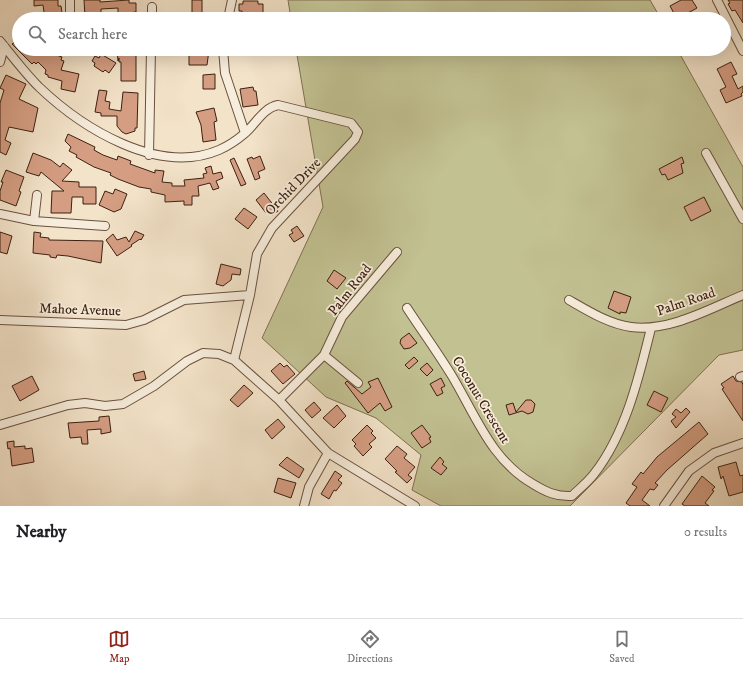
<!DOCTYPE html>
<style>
:root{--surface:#fff;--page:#f2f2f2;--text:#202124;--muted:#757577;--line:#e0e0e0;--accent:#8f2418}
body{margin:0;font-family:"IM FELL DW Pica",serif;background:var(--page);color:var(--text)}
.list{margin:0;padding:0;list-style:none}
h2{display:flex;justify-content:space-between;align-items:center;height:52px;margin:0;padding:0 16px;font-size:17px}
h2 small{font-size:13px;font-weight:400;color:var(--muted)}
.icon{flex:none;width:22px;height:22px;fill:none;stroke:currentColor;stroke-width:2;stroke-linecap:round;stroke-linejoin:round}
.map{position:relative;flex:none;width:743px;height:506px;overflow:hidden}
.search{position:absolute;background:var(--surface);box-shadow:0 4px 16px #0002;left:12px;right:12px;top:12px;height:44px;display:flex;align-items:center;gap:10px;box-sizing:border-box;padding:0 14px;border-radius:22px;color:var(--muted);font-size:15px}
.sheet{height:112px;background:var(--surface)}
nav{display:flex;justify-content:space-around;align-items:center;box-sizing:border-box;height:56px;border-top:1px solid var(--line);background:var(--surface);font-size:11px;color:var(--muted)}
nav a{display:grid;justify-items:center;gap:2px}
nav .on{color:var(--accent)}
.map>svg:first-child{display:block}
</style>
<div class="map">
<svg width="743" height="506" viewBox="0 0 743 506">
<rect width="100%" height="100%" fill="#f3e3c9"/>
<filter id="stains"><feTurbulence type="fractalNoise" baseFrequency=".005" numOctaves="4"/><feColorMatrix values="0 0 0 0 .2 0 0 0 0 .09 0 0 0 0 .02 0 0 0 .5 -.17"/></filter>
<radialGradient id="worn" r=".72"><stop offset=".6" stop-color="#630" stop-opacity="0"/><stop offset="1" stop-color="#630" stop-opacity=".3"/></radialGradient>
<path fill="#c2c192" stroke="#807052" d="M288 0H650L661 19H291Z
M296 49H677L743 167V350L719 355 570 506H441L412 490 421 455 376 418 326 397 262 338 323 207Z"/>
<path fill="#d59e83" stroke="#3d2011" d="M34 0H58V6H61L63 19H45L43 5 34 6Z
M84 0H100V2L129 0V3H136V12L120 14 118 13V8L101 9V16L85 17Z
M192 0H202V19H192Z
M681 0H692L697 8 688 13 691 17 688 19H677L670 6Z
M728 0H743V23L735 10 732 11 728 4 730 3Z
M243 1H258V4H263V15L242 16V11H239V4H243Z
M19 39V49H44L48 52 62 57 61 60 64 61 61 70 79 74 75 92 61 89 62 81 48 77V75L45 74 46 70 38 62 36 64 34 62 32 64 12 44Z
M117 49H136V81H121V62H119V58L118 61Z
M189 49 209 50 207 65H189Z
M101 54 116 63 109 73 105 70 103 72 94 66 95 63 92 61 95 56 99 58Z
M731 62 737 74 732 76 738 89 743 86V92L741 94 742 96 726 103 720 90 726 87 717 69Z
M215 74V89H203V75Z
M6 75 26 84 19 99 38 108 33 132 9 127 5 140 11 143 6 155 0 152V103L4 90 0 88Z
M253 87 254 91H256L258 105 243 107 240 89Z
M99 90 107 91 105 101 110 102 109 109 121 111 123 92 138 93 137 128H135V131L126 134 122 132 117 126V116H101V113L95 112Z
M214 108 217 121 214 122 216 140 203 142 201 125 196 112Z
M68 134 95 147 94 150 103 155 117 160 118 156 131 161 130 164 155 173V170L164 171 162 182 172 183V186H185L184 180 204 178 203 174 207 173 205 168 211 166 213 174 221 172 223 178 216 181 219 188 213 190 210 183 198 186 199 196H192V205H184V201L165 202V195L151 192V189L139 187 118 179 110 175 111 173 94 167 76 157 77 155 69 151 71 147 65 141Z
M33 153 51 160 60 167 63 163 72 170 62 181 79 182V187H96V204H83V197H72L71 213H51L52 191H64L41 172 39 176 26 172Z
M260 156 265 169 258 172 260 178 255 180 247 159 252 157 253 159Z
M682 157 684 163 681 164 683 173 668 180 665 174 662 175 659 169Z
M234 158 246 184 241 186 230 160Z
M6 170 24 177 19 191 21 192 16 206 0 200V191L3 182H1Z
M115 189 127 194 121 209 114 212 99 205 105 191 113 194Z
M264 193 278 211 272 215 268 211 266 213 256 200Z
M704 197 711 211 691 221 684 207Z
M244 208 257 217 248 229 235 219Z
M297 226 304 236 294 242 289 235 293 233 291 230Z
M135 231 144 235 141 240 140 239 131 245 132 246 117 256 106 240 113 234 117 240 126 237 129 242Z
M0 232 12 236 7 254 0 252Z
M34 232 41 233 40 237 49 238V240L103 241 101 263 68 256 57 255 56 258 50 257V255L33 253Z
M221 264 241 269 240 275 232 274 231 280 223 286 216 284Z
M334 270 346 278 337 289 327 281Z
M614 291 631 297 626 313 620 312V314L608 308Z
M409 333 417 343 410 348 404 349 400 343 401 339Z
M414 357 418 361 409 369 405 365Z
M280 363 284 367 287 365 295 374 283 384 271 371Z
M427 363 433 370 427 376 420 369Z
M144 371 146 379 135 381 133 374Z
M32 376 39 390 20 401 12 386Z
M733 376 736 381 742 382 743 385V421L722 389 724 388 721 384Z
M378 378 392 407 385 411 380 403 368 413 345 383 347 381 362 394 371 387 368 382Z
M441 378 445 386 441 388 443 393 437 396 430 384Z
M244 385 253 393 238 407 230 400Z
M654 391 668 398 661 412 647 405Z
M526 400H531L535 404 533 412 528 414 522 411 509 415 506 405 513 403 516 412Z
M314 402 321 410 312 418 305 410Z
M337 405 346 416 334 428 323 418Z
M686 408 690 412 676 428 671 421 676 417 672 414 676 409 681 413Z
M109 416 111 432 101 434V429L87 430 88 444H82L81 437 70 438 68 423 99 421V417Z
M278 419 285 427 272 439 265 430Z
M699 422 708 434 667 470 655 483 658 485 654 490 650 489 642 500 650 506H630L626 503 637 487 632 484 641 472 643 474 657 457Z
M367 425 373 431 371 433 376 438 369 444 372 447 363 456 354 446 356 444 352 440Z
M422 425 431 437 429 438 431 442 422 448 411 433Z
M14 441V447L25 446V449L32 448 34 462 12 466 10 448 8 449 7 442Z
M397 446 407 454 404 458 415 467 408 475 412 478 407 483 395 472 397 471 385 459Z
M287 457 304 469 299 478 279 465Z
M440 457 444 462 442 464 447 468 441 475 431 468Z
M736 462 740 476 743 475V492L729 496 723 476 721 479 718 467Z
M335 471 342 476 338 480 342 483 336 491 334 490 329 499 321 494Z
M702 476 715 487 712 490 714 491 705 503 709 506H685L682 504Z
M278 478 296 483 291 498 274 492Z"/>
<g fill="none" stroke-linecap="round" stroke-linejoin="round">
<g stroke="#6a513f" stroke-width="10">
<path id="street" d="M70 0V19
M717 0 743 51
M152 19V7
M228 19 232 0
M0 41C12 56 25 73 39 87 82 128 158 176 219 150 228 146 237 140 244 134 256 124 263 108 278 105L351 123 358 132 355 139 272 228 257 254 250 295 234 360
M223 49 225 73 245 133
M0 62 4 46
M706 153 743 219
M149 155 151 49
M0 214 34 221 105 226
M34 221 37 195
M569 300C588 311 609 324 631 327 669 332 709 309 743 295
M407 308C422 331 438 353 452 376 476 416 491 460 533 484 546 492 557 497 572 496 579 489 588 482 594 474 626 433 639 377 651 328
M0 320 126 325 144 320 184 300 250 295
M324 355 358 383
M740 377 743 376
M279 400 324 355 342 317 397 252
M0 425 68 405 85 403 105 406 123 404 154 386 187 361 203 353 219 354 234 360 279 400 328 453 415 506
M304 506 309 487 328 453
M664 506 689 471 714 453 743 443"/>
</g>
<use href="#street" stroke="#f7eddc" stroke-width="8"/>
</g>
<g text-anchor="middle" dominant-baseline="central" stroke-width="3.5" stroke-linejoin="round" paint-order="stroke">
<g font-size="14" fill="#3d2011" stroke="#f7eddc">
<text transform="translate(293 187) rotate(-46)">Orchid Drive</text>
<text transform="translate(350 290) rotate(-52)">Palm Road</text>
<text transform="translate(686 302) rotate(-19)">Palm Road</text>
<text transform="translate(80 310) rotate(2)">Mahoe Avenue</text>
<text transform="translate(481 400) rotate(59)">Coconut Crescent</text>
</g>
</g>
<rect width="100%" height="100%" filter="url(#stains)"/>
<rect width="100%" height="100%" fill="url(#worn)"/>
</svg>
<div class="search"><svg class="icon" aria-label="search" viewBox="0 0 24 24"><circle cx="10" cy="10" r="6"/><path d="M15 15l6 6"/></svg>Search here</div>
</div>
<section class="sheet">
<h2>Nearby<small>0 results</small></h2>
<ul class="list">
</ul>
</section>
<nav>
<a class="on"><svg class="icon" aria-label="map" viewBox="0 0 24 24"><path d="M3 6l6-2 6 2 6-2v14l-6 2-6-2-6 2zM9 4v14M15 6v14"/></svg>Map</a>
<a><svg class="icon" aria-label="directions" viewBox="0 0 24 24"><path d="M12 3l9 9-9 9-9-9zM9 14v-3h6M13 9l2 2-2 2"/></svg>Directions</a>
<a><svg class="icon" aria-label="saved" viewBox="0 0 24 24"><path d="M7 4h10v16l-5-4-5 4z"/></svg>Saved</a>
</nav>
